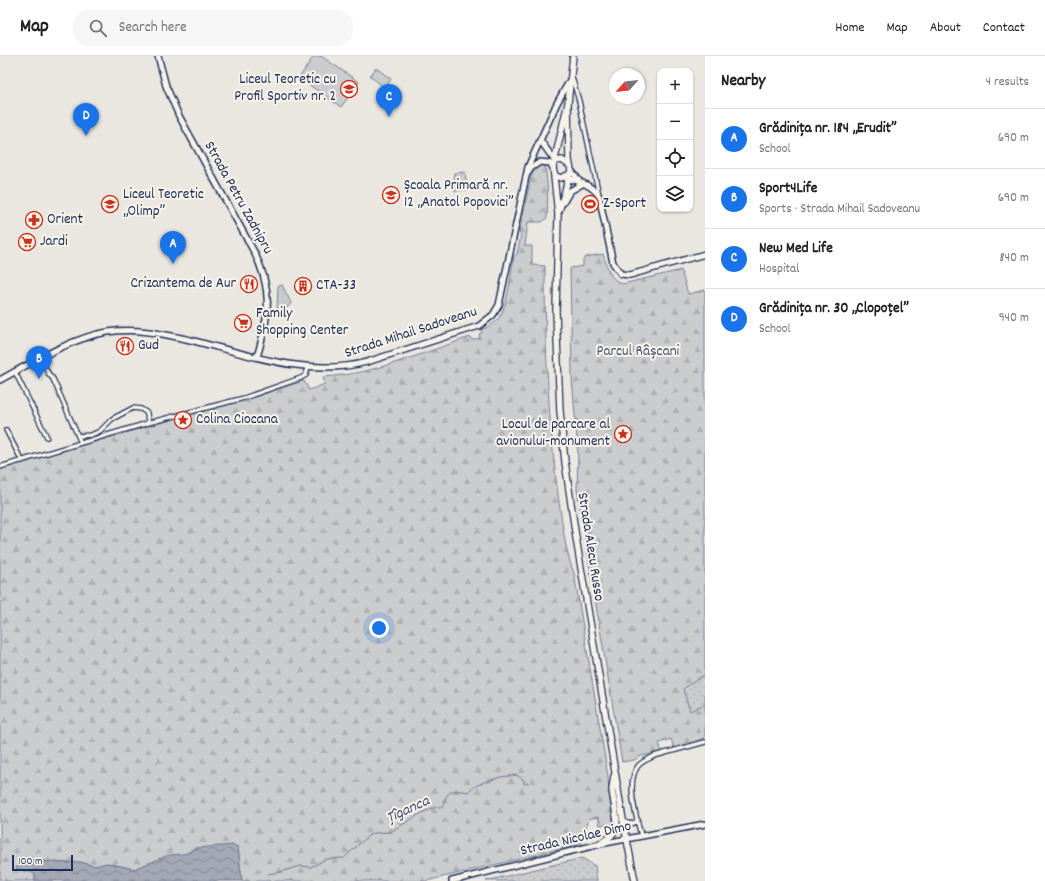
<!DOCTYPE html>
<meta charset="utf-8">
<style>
:root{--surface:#fff;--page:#f6f6f6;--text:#202124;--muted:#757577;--line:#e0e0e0;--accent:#1a73e8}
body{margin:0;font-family:Dekko,sans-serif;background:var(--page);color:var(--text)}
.controls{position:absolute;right:12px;top:12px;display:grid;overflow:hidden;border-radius:8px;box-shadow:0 1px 3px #0004}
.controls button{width:36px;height:36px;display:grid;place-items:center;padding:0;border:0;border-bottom:1px solid var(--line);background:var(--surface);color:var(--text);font:20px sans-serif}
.compass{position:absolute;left:609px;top:12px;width:36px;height:36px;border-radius:50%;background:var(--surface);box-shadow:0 1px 3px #0004;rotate:243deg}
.scale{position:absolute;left:12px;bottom:10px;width:61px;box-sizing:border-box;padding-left:4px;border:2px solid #1b2f5e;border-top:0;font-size:11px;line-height:14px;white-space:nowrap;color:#1b2f5e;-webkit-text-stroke:3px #f7f3e8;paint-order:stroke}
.you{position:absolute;left:379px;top:572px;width:14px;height:14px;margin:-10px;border:3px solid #fff;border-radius:50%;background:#1a73e8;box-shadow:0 0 0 6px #1a73e833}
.badge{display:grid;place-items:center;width:26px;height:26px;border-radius:50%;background:var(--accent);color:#fff;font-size:13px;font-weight:700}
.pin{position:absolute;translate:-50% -33px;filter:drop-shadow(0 1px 2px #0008)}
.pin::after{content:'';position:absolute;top:21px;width:14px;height:12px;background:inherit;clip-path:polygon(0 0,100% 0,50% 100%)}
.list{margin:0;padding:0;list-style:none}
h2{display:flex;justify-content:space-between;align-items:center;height:52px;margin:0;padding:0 16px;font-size:17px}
h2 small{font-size:13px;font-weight:400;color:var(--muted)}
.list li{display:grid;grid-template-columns:26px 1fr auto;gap:12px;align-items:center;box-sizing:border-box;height:60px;padding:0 16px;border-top:1px solid var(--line)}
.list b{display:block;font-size:15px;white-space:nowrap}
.list p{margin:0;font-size:13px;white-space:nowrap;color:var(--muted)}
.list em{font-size:13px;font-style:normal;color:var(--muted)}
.icon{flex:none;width:22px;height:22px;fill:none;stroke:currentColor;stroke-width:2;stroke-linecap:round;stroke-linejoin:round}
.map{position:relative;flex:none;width:705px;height:825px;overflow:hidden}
header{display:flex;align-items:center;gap:24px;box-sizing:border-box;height:56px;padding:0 20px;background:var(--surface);border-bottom:1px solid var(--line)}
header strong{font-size:19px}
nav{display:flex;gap:22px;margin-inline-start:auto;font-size:14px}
.search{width:280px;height:36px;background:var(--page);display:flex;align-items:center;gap:10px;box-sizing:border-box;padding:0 14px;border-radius:16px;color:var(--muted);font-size:15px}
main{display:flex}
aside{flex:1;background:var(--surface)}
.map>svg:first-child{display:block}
</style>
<header>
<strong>Map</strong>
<div class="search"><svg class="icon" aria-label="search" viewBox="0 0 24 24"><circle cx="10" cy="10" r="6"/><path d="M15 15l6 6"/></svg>Search here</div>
<nav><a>Home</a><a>Map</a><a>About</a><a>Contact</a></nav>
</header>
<main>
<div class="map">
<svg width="705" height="825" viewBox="0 0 705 825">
<defs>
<pattern id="forest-firs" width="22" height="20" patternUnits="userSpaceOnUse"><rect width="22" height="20" fill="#cbcccd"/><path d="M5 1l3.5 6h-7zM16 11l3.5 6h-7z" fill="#aeb0b2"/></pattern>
<pattern id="park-dots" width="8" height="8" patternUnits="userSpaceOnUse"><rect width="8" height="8" fill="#cbcccd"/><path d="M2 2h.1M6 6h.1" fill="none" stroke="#aeb0b2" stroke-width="1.8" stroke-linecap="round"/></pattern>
<pattern id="water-waves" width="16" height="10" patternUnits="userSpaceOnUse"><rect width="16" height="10" fill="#a3a8b4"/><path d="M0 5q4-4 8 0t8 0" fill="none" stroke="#848996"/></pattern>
</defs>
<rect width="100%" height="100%" fill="#eae7e0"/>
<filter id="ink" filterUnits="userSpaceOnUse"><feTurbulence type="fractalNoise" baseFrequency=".025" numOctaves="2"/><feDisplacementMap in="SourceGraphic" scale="8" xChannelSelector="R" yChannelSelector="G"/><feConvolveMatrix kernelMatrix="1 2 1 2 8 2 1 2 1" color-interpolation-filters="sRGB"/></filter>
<g filter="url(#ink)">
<path fill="#cbcccd" stroke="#737e96" d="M314 0H321L359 26 341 51 299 22Z
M376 12 391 23 385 32 370 20Z"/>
<path fill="url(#forest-firs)" stroke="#737e96" d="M540 109 545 110C548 127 548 144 547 162L542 166H528L525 190H532V209L545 210C545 289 548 368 559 446 563 470 565 495 574 517L608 720 609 738 614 770 610 777 608 778 606 768 600 769 598 761 589 763 581 785 582 788 426 825H242L238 791 197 792 185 798 169 800 134 813 107 807 95 810 80 806 67 807 27 804 23 815H29L35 818V825H0V413L152 369 247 343 300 326 304 325 309 334 325 328 323 321C375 318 422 297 470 281L472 284 480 282 479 278 482 277 481 274C488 271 494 268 499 262 508 249 511 217 514 200L517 198 521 180 519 177 531 121 535 113Z
M603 198C607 210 610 225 623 228L681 214 688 238 705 234V682L674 692 671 683 659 687 662 696 641 700 634 704 622 706 577 434 578 396 572 322 570 213 571 212 583 210V204L586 201Z"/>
<path fill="url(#park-dots)" stroke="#737e96" d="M465 116 467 134 455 135 454 117Z
M282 229 291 247 288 251 277 255 278 230Z
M705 618V648L690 655 683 633Z
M582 802 595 810 597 825H486Z"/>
<path fill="url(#water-waves)" stroke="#6d7892" d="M232 789 238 791 242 825H35V818C29 815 23 815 16 812L21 807 27 804 67 807 80 806 95 810 107 807 134 813 169 799 185 798 197 792Z"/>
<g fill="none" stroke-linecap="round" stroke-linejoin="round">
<path stroke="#6d7892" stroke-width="1" d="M268 818 281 816 299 810 311 811 326 803 344 802 369 779 375 777 390 776 422 757 435 751H442C444 748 444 745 446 741 450 732 461 735 468 736L472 732 484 726 501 721 517 719 524 724V728L528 727"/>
<g stroke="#1b2f5e" stroke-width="6">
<path id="street" d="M572 21 579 45 599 139
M41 302 48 317 53 323 81 387
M15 316 47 381
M6 374 22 405
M78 380 91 379 100 375 112 363 133 352 141 353 147 357 148 367
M0 411 148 367 244 342 301 322 306 319 308 311
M623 764C628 769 633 769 638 764
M641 780C637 762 625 727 638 710 642 705 649 703 654 700L705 686"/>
</g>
<g stroke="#1b2f5e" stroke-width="8">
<path id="secondary" d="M158 0 166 30 179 60 253 194C274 234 269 260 257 301
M540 84 555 105
M571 114 580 126
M527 118 531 112 540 106 549 107 553 111
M566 122C579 125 592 129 599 140L613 207 621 218 630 219 705 198
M563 147 570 135 582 128
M0 324C31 307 73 281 108 276 135 272 159 277 186 283 244 297 307 322 367 306L479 270 493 259 499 249 528 111 557 47 570 24
M452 825 600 788 705 768"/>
</g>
<g stroke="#1b2f5e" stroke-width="8">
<path id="primary" d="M568 47 553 111 558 158 556 257 560 355 565 406 576 482 623 764 635 825
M555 105 562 104 569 109
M554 117 556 120 561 122 568 119
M559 155 571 114 569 104 568 47 573 0
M600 788 612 779 616 772 617 765 612 734 614 720"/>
</g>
<use href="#street" stroke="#f7f3e8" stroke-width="3.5"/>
<use href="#secondary" stroke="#f7f3e8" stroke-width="5"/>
<use href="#primary" stroke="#f7f3e8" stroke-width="5.5"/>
</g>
</g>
<defs>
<g id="school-ring" transform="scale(0.9)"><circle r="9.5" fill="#f7f3e8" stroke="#c8321e" stroke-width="1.5"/><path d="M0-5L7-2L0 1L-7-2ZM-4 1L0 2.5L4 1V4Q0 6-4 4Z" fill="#c8321e"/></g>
<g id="stadium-ring" transform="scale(0.9)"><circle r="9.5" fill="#f7f3e8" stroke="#c8321e" stroke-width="1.5"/><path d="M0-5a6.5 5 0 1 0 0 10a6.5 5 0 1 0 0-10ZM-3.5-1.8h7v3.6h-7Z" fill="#c8321e"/></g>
<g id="pharmacy-ring" transform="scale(0.9)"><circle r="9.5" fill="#f7f3e8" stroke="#c8321e" stroke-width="1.5"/><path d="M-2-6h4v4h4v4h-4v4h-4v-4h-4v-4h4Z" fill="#c8321e"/></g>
<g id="supermarket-ring" transform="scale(0.9)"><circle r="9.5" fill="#f7f3e8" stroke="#c8321e" stroke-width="1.5"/><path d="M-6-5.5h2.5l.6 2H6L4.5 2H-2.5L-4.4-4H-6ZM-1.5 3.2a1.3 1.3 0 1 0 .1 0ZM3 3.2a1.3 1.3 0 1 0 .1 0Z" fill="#c8321e"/></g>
<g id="restaurant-ring" transform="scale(0.9)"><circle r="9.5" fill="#f7f3e8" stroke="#c8321e" stroke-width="1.5"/><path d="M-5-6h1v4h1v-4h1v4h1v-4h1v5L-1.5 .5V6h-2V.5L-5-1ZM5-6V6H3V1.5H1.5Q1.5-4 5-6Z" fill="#c8321e"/></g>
<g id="building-ring" transform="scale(0.9)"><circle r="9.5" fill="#f7f3e8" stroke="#c8321e" stroke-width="1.5"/><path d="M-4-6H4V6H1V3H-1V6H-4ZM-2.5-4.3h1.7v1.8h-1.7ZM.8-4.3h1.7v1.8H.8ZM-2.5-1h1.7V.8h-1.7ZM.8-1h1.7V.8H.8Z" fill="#c8321e"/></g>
<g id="sight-ring" transform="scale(0.9)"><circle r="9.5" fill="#f7f3e8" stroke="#c8321e" stroke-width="1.5"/><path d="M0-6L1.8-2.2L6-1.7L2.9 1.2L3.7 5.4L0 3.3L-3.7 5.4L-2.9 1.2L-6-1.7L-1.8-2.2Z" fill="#c8321e"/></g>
</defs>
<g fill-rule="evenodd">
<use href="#school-ring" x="349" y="33"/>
<use href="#school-ring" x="391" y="139"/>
<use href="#school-ring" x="110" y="148"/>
<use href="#stadium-ring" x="590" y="148"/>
<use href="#pharmacy-ring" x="34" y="164"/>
<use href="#supermarket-ring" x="27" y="186"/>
<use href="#restaurant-ring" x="249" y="228"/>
<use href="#building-ring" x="303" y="230"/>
<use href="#supermarket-ring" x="243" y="267"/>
<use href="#restaurant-ring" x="125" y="290"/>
<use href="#sight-ring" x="183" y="364"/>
<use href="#sight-ring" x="623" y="378"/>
</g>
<g text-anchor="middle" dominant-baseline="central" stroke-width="4" stroke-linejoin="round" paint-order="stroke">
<g font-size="15" fill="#1b2f5e" stroke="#f7f3e8" text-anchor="start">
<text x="336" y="24" text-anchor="end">Liceul Teoretic cu<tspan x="336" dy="17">Profil Sportiv nr. 2</tspan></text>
<text x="404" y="130">Școala Primară nr.<tspan x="404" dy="17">12 „Anatol Popovici”</tspan></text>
<text x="123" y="139">Liceul Teoretic<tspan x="123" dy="17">„Olimp”</tspan></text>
<text x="603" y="148">Z-Sport</text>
<text x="47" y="164">Orient</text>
<text x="40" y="186">Jardi</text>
<text x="236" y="228" text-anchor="end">Crizantema de Aur</text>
<text x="316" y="230">CTA-33</text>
<text x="256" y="258">Family<tspan x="256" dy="17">Shopping Center</tspan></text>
<text x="138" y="290">Gud</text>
<text x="196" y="364">Colina Ciocana</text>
<text x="610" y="369" text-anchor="end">Locul de parcare al<tspan x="610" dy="17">avionului-monument</tspan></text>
</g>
<g font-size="15" fill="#1b2f5e" stroke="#f7f3e8">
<text transform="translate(238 142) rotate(61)">Strada Petru Zadnipru</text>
<text transform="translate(411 277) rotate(-18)">Strada Mihail Sadoveanu</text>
<text transform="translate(590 491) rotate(81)">Strada Alecu Russo</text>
<text transform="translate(576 783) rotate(-13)">Strada Nicolae Dimo</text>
</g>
<g font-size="15" fill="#47567a" stroke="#f7f3e8">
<text x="638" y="296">Parcul Râșcani</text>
</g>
<g font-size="16" font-style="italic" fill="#445378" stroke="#f7f3e8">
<text transform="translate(408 754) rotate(-25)">Țîganca</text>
</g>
</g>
</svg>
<div class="controls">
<button>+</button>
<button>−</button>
<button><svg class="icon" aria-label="locate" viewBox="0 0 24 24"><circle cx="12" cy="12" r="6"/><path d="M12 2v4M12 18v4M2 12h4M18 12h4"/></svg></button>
<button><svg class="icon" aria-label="layers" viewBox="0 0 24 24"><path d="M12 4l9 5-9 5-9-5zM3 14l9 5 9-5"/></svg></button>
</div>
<svg class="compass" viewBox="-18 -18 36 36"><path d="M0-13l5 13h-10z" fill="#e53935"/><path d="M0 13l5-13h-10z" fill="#757577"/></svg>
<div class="scale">100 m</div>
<div class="you"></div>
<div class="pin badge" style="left:173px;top:208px">A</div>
<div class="pin badge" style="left:39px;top:323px">B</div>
<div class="pin badge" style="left:389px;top:61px">C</div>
<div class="pin badge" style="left:86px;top:80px">D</div>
</div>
<aside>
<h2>Nearby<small>4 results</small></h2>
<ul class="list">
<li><span class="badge">A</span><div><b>Grădinița nr. 184 „Erudit”</b><p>School</p></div><em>690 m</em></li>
<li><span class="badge">B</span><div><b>Sport4Life</b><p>Sports · Strada Mihail Sadoveanu</p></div><em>690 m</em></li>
<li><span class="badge">C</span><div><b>New Med Life</b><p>Hospital</p></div><em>840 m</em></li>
<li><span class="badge">D</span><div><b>Grădinița nr. 30 „Clopoțel”</b><p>School</p></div><em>940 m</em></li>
</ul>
</aside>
</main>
